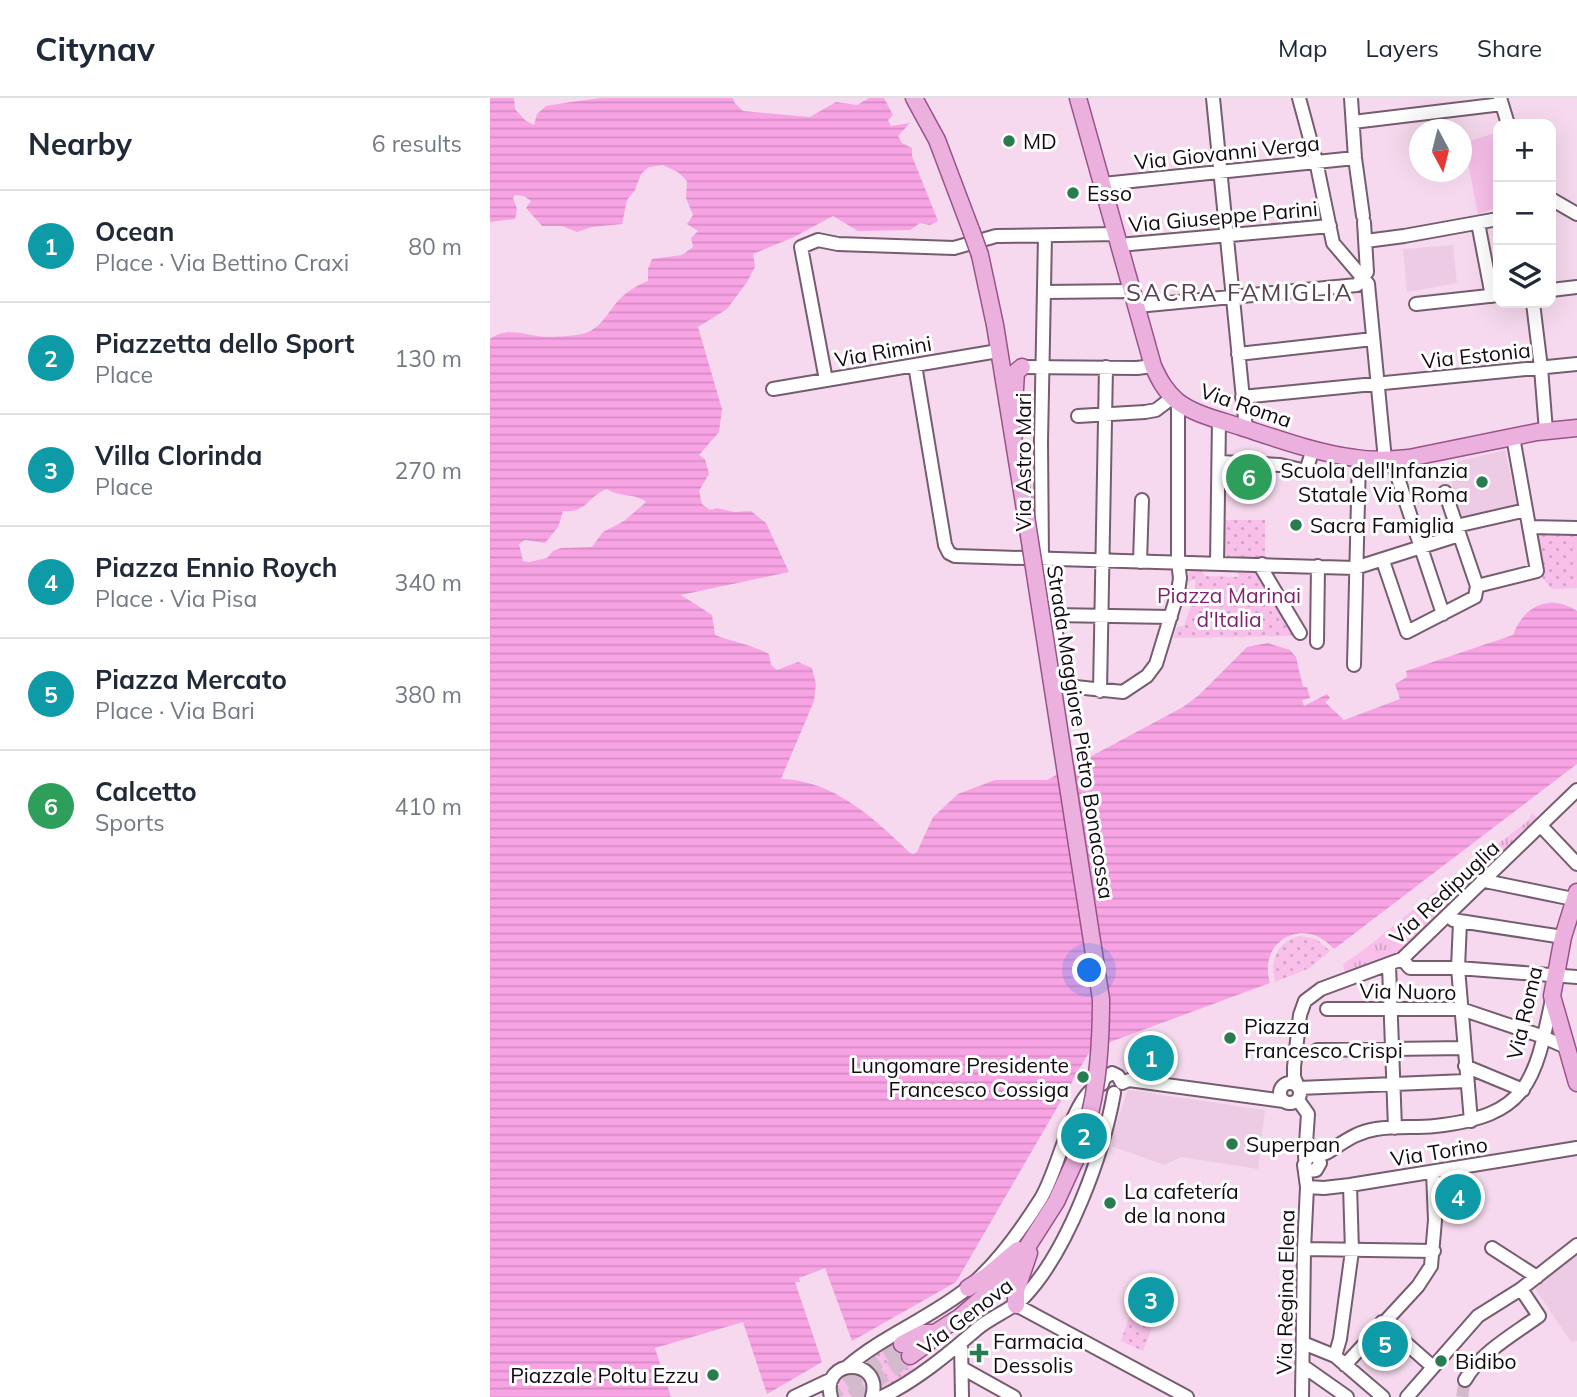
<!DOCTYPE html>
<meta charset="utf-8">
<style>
:root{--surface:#fff;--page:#f2f2f3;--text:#1f2937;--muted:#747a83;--line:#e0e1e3;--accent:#d93025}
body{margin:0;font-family:Mulish,sans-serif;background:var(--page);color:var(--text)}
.controls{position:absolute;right:21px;top:21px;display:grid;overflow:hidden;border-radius:14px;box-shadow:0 7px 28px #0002}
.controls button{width:63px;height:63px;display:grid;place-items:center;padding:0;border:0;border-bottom:2px solid var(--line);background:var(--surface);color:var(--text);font:35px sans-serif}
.compass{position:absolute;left:919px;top:21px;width:63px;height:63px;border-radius:50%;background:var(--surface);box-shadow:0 7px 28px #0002;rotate:173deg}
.you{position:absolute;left:600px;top:873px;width:24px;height:24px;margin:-18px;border:5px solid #fff;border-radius:50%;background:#1a73e8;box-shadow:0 0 0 10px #1a73e833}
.badge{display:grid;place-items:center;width:46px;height:46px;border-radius:50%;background:var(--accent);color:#fff;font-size:23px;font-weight:700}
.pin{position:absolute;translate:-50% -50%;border:4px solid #fff;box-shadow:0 2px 7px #0006}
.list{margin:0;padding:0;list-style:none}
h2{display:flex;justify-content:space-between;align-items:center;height:91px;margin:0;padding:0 28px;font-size:30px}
h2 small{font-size:23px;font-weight:400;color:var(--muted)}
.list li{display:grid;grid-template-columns:46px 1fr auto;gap:21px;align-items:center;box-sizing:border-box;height:112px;padding:0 28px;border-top:2px solid var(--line)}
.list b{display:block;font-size:26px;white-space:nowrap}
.list p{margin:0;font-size:23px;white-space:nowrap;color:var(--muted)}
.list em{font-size:23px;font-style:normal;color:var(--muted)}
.icon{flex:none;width:38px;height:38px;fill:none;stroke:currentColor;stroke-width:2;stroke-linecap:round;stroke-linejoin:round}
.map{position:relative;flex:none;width:1087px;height:1299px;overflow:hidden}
header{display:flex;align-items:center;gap:42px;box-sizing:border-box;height:98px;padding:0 35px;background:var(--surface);border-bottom:2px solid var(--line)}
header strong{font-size:33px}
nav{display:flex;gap:38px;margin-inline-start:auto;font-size:24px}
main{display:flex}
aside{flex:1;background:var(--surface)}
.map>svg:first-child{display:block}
</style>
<header>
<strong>Citynav</strong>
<nav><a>Map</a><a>Layers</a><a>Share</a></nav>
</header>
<main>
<aside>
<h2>Nearby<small>6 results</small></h2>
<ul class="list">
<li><span class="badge" style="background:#0f9aa8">1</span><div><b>Ocean</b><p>Place · Via Bettino Craxi</p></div><em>80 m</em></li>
<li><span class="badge" style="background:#0f9aa8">2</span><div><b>Piazzetta dello Sport</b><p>Place</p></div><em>130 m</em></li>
<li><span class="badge" style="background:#0f9aa8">3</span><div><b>Villa Clorinda</b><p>Place</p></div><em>270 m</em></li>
<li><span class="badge" style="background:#0f9aa8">4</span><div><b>Piazza Ennio Roych</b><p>Place · Via Pisa</p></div><em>340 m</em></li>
<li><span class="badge" style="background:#0f9aa8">5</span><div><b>Piazza Mercato</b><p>Place · Via Bari</p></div><em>380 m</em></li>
<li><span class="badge" style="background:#2e9e5b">6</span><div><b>Calcetto</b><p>Sports</p></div><em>410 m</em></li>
</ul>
</aside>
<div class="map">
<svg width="1087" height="1299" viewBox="0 0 1087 1299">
<defs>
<pattern id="grass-tufts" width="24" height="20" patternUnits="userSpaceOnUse" patternTransform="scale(1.75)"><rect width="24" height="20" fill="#f7bfe9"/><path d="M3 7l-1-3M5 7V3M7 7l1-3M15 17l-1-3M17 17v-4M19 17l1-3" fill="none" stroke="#d3a3c7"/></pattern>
<pattern id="park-dots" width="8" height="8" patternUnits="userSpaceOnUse" patternTransform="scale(1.75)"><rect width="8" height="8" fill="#f7bfe9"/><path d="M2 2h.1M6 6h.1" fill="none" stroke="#d3a3c7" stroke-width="1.8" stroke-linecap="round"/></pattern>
<pattern id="water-rules" width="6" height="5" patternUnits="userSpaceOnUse" patternTransform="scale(1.75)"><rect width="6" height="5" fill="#f8a4e4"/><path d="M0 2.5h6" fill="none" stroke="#d48cc3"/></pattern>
</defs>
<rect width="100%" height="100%" fill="#f6d9ee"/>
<path fill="#eecbe4" d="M963 147 967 185 917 194 913 151Z
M1015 352 1027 407 969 419 958 366Z
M638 992 775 1012 768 1071 691 1059 675 1067 623 1049 621 1041Z
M1087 1153V1243L1081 1244 1044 1189Z"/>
<path fill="url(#grass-tufts)" d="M1042 715 1048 721 972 794 960 782 1038 723Z
M951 789 962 805 911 854 900 860 855 875 853 866 875 851Z
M362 1276 370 1279 375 1286 374 1298 350 1299 347 1291 350 1282Z"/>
<path fill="url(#park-dots)" d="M734 422H775V460H735Z
M1045 435H1087V490L1062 491 1053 481Z
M699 471H711L715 478 749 479 746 472H766L803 538 683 540 687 529 694 528 705 496V481L698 484Z
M810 838 826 841 840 853 820 870 785 884C780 862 787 843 810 838Z
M639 1219 663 1227 653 1253 631 1243Z
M404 1243 425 1271 391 1295C388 1281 384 1273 372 1264Z"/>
<path fill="#f7bfe9" d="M1008 34V109L988 116 974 45Z
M738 371 780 372V388L737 387Z"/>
<path fill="url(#water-rules)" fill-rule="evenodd" d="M0 0H24L25 11 35 22 44 27 47 16 56 8 81 4 111 0H243L244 4 253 13 320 19 346 4 367 7 379 0H394L403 17 398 22 401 28 420 25 408 38 412 45 422 50V58L448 123 440 127 430 125 420 132 368 133 343 118 304 139 263 156 265 169 257 184 237 211 208 229 232 311 229 334 209 357 215 361 219 376 209 393 212 406 220 412 227 410 244 414 261 413 276 425 299 474 191 497 222 517 225 537C243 544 263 547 279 556L281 567 287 572 308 564 322 570 326 586 324 603 291 681C343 682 384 720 419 754L423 756 427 754 443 719 468 696 505 682H557L693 609 709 597 757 549 778 545 800 552 806 559 813 589H817L820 600 812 602 814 608 837 596 840 600 835 604 854 622 910 601 905 586 917 579 916 573 1023 537C1034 508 1059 495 1087 513V666L844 851C815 817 767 842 780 885L601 951 466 1184 362 1243 335 1170 309 1180 310 1184H305L332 1264 277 1296 253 1224 165 1250 181 1299H0V241C14 230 30 235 47 238 56 240 87 238 96 235 110 230 118 215 127 204 136 194 145 188 158 183V171L162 161 192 157 203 149 201 140 208 133 197 126 203 117 196 100 197 83 189 75 173 67 159 69 151 76 145 92 137 102 132 126 102 129 87 134 72 128H52L36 110 41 103 34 98 25 97 23 100 27 111 25 121 0 124ZM117 391C128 399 145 395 156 404L134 423 113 434 102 449 71 450 63 453 57 460 39 464 33 463 29 446 35 442 55 445 68 429 73 413C96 416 99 397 117 391Z"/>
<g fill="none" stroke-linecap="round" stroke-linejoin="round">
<path stroke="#d4bacd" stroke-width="12" stroke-dasharray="12 6" stroke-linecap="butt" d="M972 1299 975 1282"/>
<path stroke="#d4bacd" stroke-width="16" stroke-dasharray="16 8" stroke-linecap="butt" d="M336 1299 412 1246
M362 1299 420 1258"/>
<g stroke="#755d6f" stroke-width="16">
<path id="minor" d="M723 0 756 331
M809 0 826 63 843 145 878 186 895 362
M861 0 865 60 873 118
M1010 0 1018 26
M863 24 1012 6
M613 86 865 60
M1061 101 1087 116
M988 125 1002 198
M555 138 551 344 552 461 576 588 633 594 657 578 666 566 688 494 690 480 688 464V303
M876 143 914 138 1008 121
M629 147 840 128
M1061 192 1087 189
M555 194 643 193
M1043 205 1051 270 1056 333
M926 206 1008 197
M647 208 867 187 877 174 874 124
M748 256 883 241
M425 267 455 447 459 455 465 458 865 470 969 437
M532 269 647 270 663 268
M336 282 311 149 328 142 348 146 464 150 506 138 626 136
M283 291 508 253
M752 299 1087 266
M588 318 655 314 666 312 683 299
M902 362 953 516
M730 364 790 367 816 373 823 351
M966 428 1036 412
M1039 429 1087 430
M893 463 917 534 985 499 987 488 955 394
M650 464 652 402
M727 466 729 322
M772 466V471L810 535
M987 488 1047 473 1023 339
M563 517 681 519
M827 544 828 468
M864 567 869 361
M610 593 616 269
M1051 728 1087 766
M995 783 1083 801
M963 822 1073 839
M970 824 968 870 981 1023
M912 861 920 870H968L1087 879
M899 867 905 1030
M837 911H971L1048 937 1076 949
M827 952 974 950
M975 968 1033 992
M790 995a10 10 0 1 1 20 0a10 10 0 1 1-20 0Z
M632 985 639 982 794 1003
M612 986 614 980 622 975 628 978 632 985
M808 989 804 979V969L810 917 815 903 831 891 912 861 1087 692
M809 990 976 983
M808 1002 818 1016 815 1060
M814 1067 818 1058C825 1057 831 1058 838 1054 854 1044 866 1034 886 1031 906 1028 926 1030 945 1028 1038 1018 1045 984 1062 901
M814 1067 819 1073 826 1072 830 1065 827 1058
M817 1089 834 1090 860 1087 1087 1050
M1002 1150 1047 1179
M814 1151 944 1153
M526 1207 697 1299
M892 1224 943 1269
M471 1245 472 1299
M813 1245 845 1258 893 1299
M845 1258 850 1241 862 1153 860 1087
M855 1267 928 1188 941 1168 945 1122 943 1074
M813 1268 857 1299
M357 1269C394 1237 441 1220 479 1189 507 1166 531 1132 550 1102 568 1075 581 1001 607 988
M472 1270 524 1299
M975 1282C990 1255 1024 1236 1049 1218L1031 1191
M304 1299 342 1281
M341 1299C330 1259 394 1259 382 1299
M392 1299C427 1282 458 1256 487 1231 502 1218 522 1212 535 1198 578 1152 613 1057 624 995
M812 1299 814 1151 817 1089 814 1067
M917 1299 988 1218 1031 1191 1087 1147"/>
</g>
<g stroke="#985389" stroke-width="19">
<path id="major" d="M424 0 447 42 481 132
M588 0 663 268C669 281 675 293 687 303 705 317 730 322 751 329 788 341 827 355 865 360 883 363 901 362 919 360L1047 334 1087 330
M490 157 505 227 536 418
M524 307 526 274 532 269
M1087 794 1073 839 1062 898 1087 985
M478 1190 497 1178 528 1152
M526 1207V1193L539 1155
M412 1246 433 1235H445
M420 1258 438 1245 445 1235 470 1219 506 1188 527 1165 566 1104 588 1056"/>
</g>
<use href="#minor" stroke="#fff" stroke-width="12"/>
<use href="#major" stroke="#ecb0df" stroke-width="16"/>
<g stroke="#985389" stroke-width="19" stroke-linecap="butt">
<path id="major-bridge" d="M481 132 490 157
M536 418 611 901C611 954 607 1005 588 1056"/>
</g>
<use href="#major-bridge" stroke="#ecb0df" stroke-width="16"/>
</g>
<g fill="#287c4f" stroke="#fff" stroke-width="2.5">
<circle cx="519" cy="43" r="7"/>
<circle cx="583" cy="95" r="7"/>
<circle cx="992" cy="384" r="7"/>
<circle cx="806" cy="427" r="7"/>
<circle cx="740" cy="940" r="7"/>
<circle cx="593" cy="979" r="7"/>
<circle cx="742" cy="1046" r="7"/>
<circle cx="620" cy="1105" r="7"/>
<path d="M485.5 1244.5h7v7h7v7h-7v7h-7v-7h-7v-7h7z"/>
<circle cx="951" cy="1263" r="7"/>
<circle cx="223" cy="1277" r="7"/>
</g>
<g text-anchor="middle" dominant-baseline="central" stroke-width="6" stroke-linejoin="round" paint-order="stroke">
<g font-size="21" fill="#130a11" stroke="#fff" text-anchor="start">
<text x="533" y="43">MD</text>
<text x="597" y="95">Esso</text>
<text x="978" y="372" text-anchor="end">Scuola dell'Infanzia<tspan x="978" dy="24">Statale Via Roma</tspan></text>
<text x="820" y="427">Sacra Famiglia</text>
<text x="754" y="928">Piazza<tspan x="754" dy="24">Francesco Crispi</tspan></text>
<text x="579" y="967" text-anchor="end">Lungomare Presidente<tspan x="579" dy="24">Francesco Cossiga</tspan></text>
<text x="756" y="1046">Superpan</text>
<text x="634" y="1093">La cafetería<tspan x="634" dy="24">de la nona</tspan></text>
<text x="503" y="1243">Farmacia<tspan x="503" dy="24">Dessolis</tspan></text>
<text x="965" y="1263">Bidibo</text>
<text x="209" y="1277" text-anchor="end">Piazzale Poltu Ezzu</text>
</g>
<g font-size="21" fill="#130a11" stroke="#fff">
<text transform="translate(737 54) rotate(-6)">Via Giovanni Verga</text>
<text transform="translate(733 118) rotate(-5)">Via Giuseppe Parini</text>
<text transform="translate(393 253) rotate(-10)">Via Rimini</text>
<text transform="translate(986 257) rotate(-6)">Via Estonia</text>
<text transform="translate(756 307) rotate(19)">Via Roma</text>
<text transform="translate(533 364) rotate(-90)">Via Astro Mari</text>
<text transform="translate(591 634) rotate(81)">Strada Maggiore Pietro Bonacossa</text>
<text transform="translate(954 794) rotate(-43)">Via Redipuglia</text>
<text transform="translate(918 893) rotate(1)">Via Nuoro</text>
<text transform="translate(1034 915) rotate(-77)">Via Roma</text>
<text transform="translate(949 1053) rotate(-9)">Via Torino</text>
<text transform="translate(795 1194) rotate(-89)">Via Regina Elena</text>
<text transform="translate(475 1218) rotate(-37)">Via Genova</text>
</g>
<g font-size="21" fill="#7f1f6e" stroke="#fff">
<text x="739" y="497">Piazza Marinai<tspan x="739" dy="24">d'Italia</tspan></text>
</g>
<g font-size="24" letter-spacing="2" fill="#594253" stroke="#fff">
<text x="750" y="194">SACRA FAMIGLIA</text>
</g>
</g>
</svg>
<div class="controls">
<button>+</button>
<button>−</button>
<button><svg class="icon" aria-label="layers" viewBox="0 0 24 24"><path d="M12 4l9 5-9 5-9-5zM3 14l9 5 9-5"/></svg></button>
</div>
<svg class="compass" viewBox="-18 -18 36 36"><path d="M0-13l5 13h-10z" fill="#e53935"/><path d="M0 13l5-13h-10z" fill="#747a83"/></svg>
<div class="you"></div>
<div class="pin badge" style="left:661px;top:960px;background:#0f9aa8">1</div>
<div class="pin badge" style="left:594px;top:1038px;background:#0f9aa8">2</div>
<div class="pin badge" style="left:661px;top:1202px;background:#0f9aa8">3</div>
<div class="pin badge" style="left:968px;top:1099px;background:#0f9aa8">4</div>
<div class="pin badge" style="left:895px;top:1246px;background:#0f9aa8">5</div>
<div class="pin badge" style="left:759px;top:379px;background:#2e9e5b">6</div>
</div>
</main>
